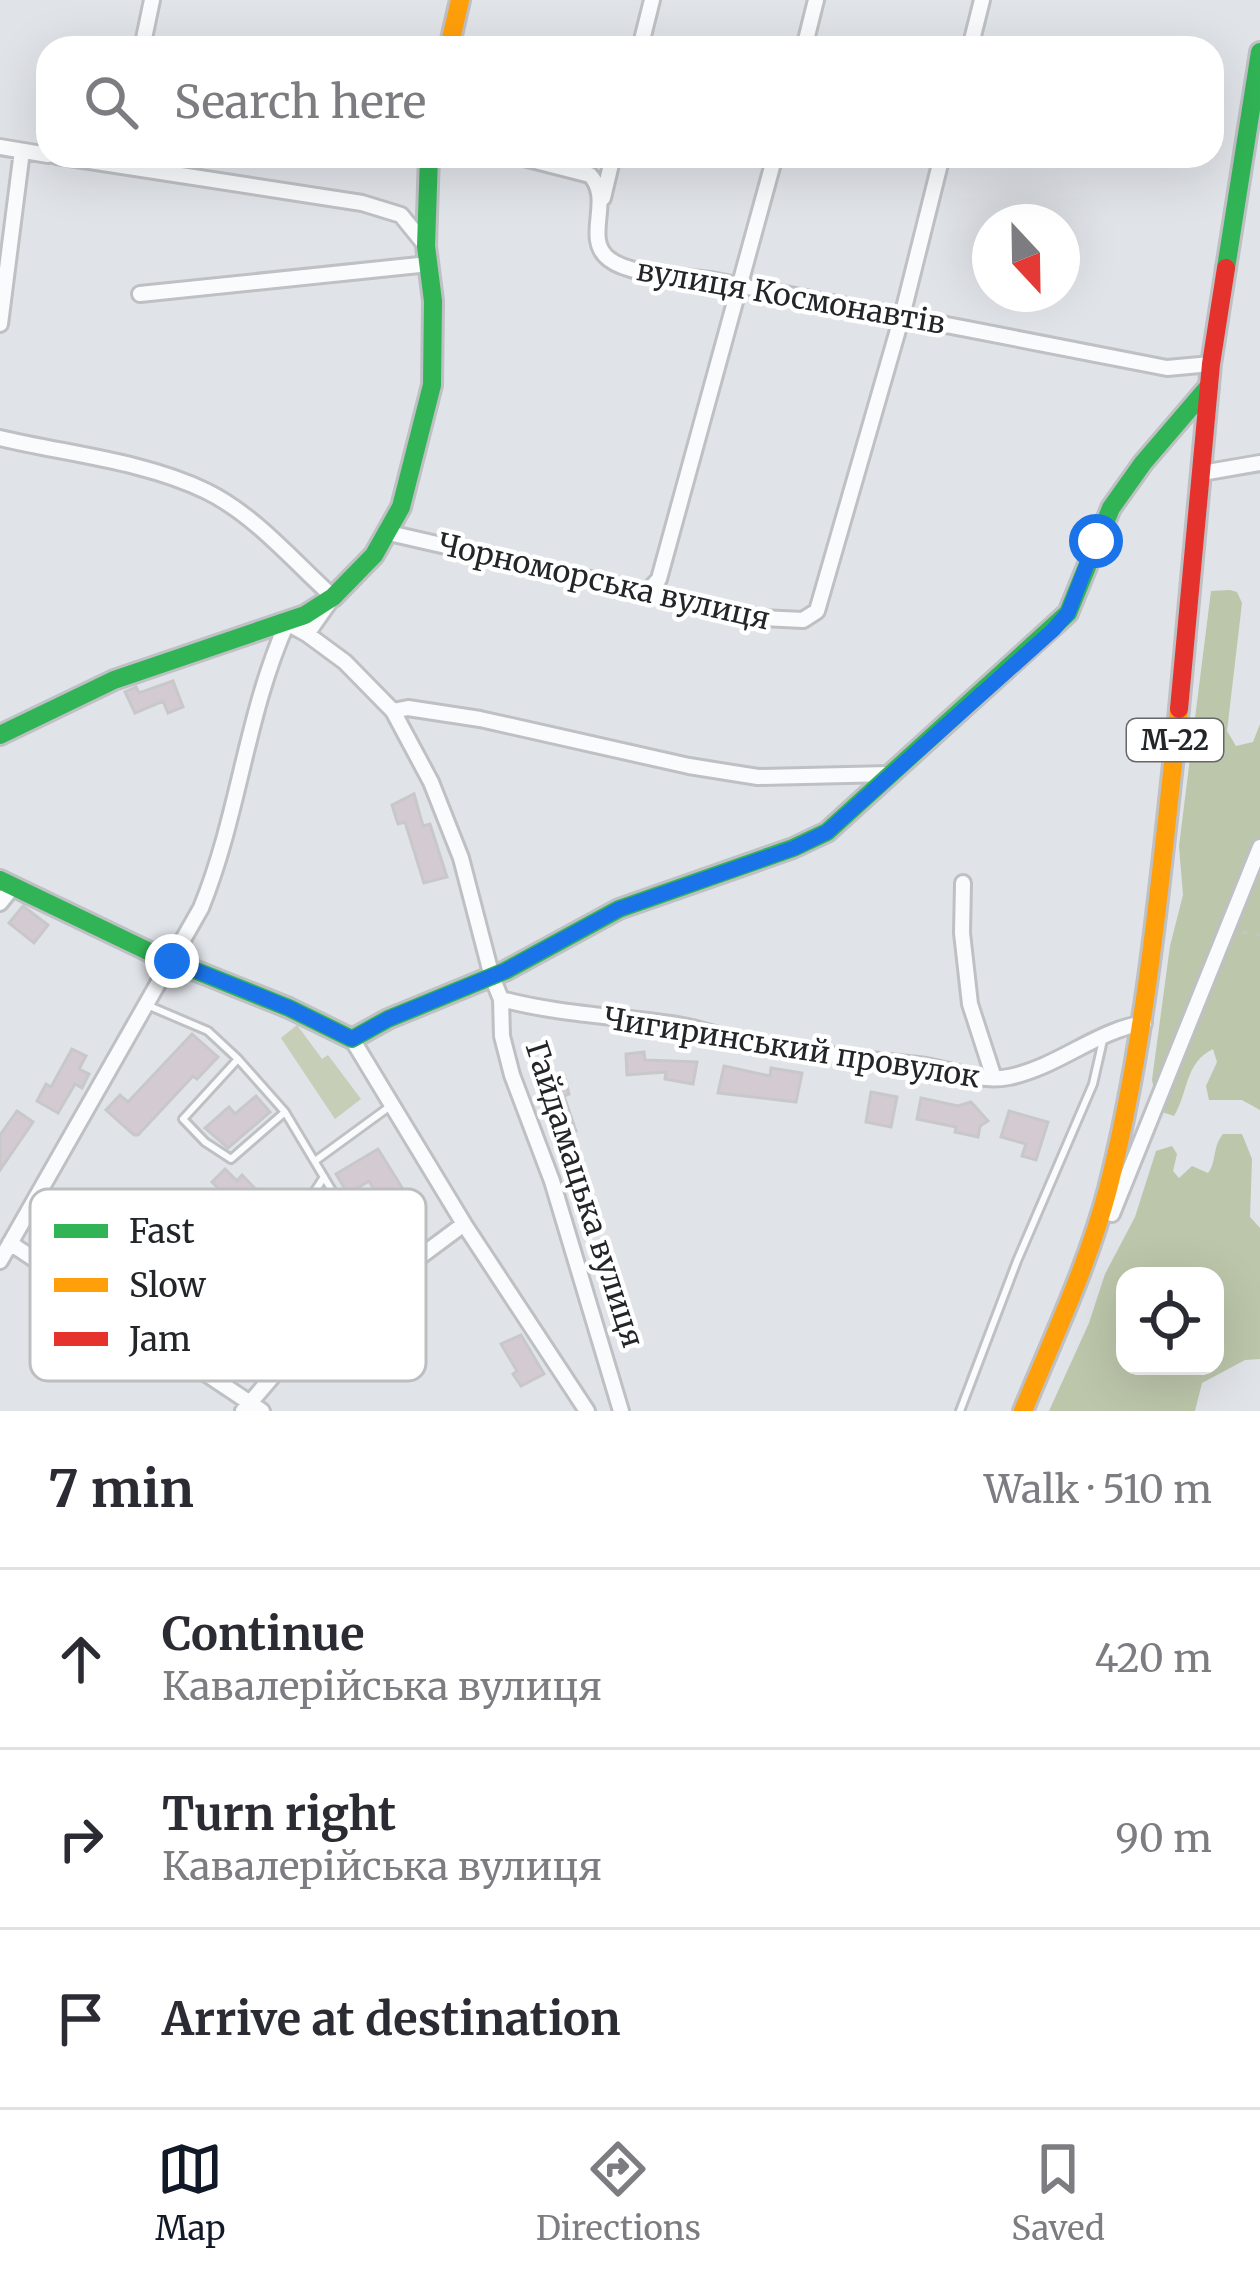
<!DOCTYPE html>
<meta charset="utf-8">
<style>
:root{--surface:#fff;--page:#f7f7f7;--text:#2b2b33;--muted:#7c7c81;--line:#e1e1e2;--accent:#111827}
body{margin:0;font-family:Merriweather,serif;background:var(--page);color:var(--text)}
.controls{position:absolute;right:36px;bottom:36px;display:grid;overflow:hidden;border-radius:24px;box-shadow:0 12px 48px #0002}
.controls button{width:108px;height:108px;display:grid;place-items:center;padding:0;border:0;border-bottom:3px solid var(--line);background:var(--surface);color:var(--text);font:60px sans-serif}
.compass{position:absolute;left:972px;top:204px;width:108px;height:108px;border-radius:50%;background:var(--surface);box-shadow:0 12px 48px #0002;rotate:158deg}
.stop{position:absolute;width:36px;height:36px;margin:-27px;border:9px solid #1a73e8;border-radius:50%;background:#fff}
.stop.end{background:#1a73e8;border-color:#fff;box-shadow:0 3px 12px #0008}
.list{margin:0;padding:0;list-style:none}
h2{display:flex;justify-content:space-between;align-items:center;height:156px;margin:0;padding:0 48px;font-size:51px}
h2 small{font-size:39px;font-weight:400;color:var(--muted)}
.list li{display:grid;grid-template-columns:78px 1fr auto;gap:36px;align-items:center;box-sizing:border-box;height:180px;padding:0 48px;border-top:3px solid var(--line)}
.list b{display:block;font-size:45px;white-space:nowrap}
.list p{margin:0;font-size:39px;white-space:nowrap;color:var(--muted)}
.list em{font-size:39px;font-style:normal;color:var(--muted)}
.icon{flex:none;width:66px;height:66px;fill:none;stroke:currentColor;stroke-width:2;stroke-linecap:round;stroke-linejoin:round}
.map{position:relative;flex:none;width:1260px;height:1411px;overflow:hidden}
.search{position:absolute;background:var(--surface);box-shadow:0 12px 48px #0002;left:36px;right:36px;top:36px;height:132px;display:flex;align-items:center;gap:30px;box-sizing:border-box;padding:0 42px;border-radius:36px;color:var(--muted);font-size:45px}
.sheet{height:696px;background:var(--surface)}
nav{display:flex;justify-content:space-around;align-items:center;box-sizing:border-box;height:168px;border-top:3px solid var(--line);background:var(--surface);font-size:33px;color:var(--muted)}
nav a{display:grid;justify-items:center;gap:6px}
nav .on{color:var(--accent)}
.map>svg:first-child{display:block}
</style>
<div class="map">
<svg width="1260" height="1411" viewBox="0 0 1260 1411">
<rect width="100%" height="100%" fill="#e0e3e8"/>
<path fill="#c6ceb7" d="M297 1025 322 1059 328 1055 361 1099 335 1119 281 1038Z"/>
<path fill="#bcc6aa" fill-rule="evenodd" d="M1230 590 1237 592 1242 603 1227 731 1236 746 1253 742 1260 724V1110L1242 1100H1209L1206 1086 1217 1062 1213 1049C1185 1062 1188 1093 1174 1116L1159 1111 1152 1080 1170 946 1183 895 1179 846 1211 591Z
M1223 1134H1242L1252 1159 1250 1217 1260 1228V1359L1245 1360 1202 1383 1195 1411H1049L1089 1323 1105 1274 1135 1217 1156 1151 1172 1146 1177 1154 1173 1171 1179 1178 1192 1166 1208 1173C1217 1162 1212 1147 1223 1134ZM1125 1276H1215V1366H1125Z"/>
<path fill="#d4cad2" stroke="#c8c8cb" stroke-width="3" d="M173 681 183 707 168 713 163 701 135 713 125 692 136 687 139 693Z
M414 794 423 826 430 824 447 877 424 883 405 822 398 824 392 805Z
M23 906 48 925 34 943 9 923Z
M192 1034 218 1057 197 1079 193 1076 138 1135H134L106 1110 120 1095 128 1102Z
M72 1049 86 1056 79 1069 89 1074 82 1088 75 1084 58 1113 37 1101 46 1084 51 1087Z
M644 1052 645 1060 697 1062 693 1084 665 1079 666 1072 627 1075 626 1054Z
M724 1066 770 1076 771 1068 802 1073 796 1102 718 1093Z
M564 1075 569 1094 564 1096 576 1131 556 1138 539 1081Z
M871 1092 897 1097 891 1127 866 1122Z
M256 1096 270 1112 228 1148 205 1128 229 1107 235 1114Z
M921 1098 958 1106 971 1102 988 1121 980 1126 978 1137 955 1132 956 1127 917 1119Z
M17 1111 33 1122 0 1170V1135Z
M1009 1111 1048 1122 1036 1160 1022 1156 1026 1144 1001 1137Z
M378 1149 424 1223 393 1242 384 1227 393 1221 384 1206 386 1195 376 1193 369 1181 348 1194 336 1174Z
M225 1169 237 1181 242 1175 267 1201 249 1219 212 1182Z
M521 1335 544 1374 521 1386 513 1374 517 1371 501 1344Z"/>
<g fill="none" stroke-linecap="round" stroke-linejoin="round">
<g stroke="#bec0c4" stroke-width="12">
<path id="lane" d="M147 1005 208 1031 238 1059 183 1119 205 1142 231 1159 285 1112 238 1059
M285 1112 349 1219 380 1200
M315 1161 389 1107
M324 1177 296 1220 272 1246 326 1325
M960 1411 1017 1261 1093 1084 1103 1040"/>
</g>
<g stroke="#bec0c4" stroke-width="20">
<path id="street" d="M142 48 152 0
M640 48 652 0
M804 48 816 0
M970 48 982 0
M0 147 48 155
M57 156 362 203 401 215 426 246
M516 156 590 175C614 200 582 238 609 259 632 277 687 275 716 281 866 310 1017 338 1167 368L1211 364
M603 198 613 156
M140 294 429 264
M0 324 22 151
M0 438C67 454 144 461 206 491 255 515 293 561 333 597L307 634 345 662 393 711 431 782 461 858 492 977 501 999 502 1036 512 1075 552 1181 621 1411
M1202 473 1260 463
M389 533 761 618 803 620 817 611 902 316 942 156
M649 590 659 579 775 156
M393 711 408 708 480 719 689 766 758 777 890 774
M963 883 962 933 970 1004 994 1078
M0 903 12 888
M501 999C561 1015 622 1016 683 1026 701 1029 718 1036 736 1039 796 1052 857 1059 918 1065 948 1068 977 1083 1009 1077 1058 1067 1095 1031 1144 1023
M352 1039 464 1224 587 1411
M1112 1214 1260 847
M10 1243 262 1411
M0 1261 201 908C239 815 246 714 287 623L307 634
M243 1411 296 1349 464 1224"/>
</g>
<g stroke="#bec0c4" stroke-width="24">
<path id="fast" d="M1226 268 1260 52
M0 735 114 680 305 615 333 597 374 555 401 507 432 385 433 301 426 246 429 156
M0 880 154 954 289 1008 352 1039 388 1019 505 971 619 909 793 848 827 832 1068 613 1111 508 1143 463 1209 386"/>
</g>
<g stroke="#bec0c4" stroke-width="24">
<path id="slow" d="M449 48 460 0
M1023 1411C1053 1338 1088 1265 1108 1189 1148 1031 1161 870 1179 709"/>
</g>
<g stroke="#bec0c4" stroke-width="24">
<path id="jam" d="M1179 709 1211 364 1226 268"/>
</g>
<path stroke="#c3c4c6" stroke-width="3" stroke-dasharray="6 9" stroke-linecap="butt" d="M1242 932 1260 935"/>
<use href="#lane" stroke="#fafbfc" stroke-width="6"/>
<use href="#street" stroke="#fafbfc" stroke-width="14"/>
<use href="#fast" stroke="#30b455" stroke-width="18"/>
<use href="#slow" stroke="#ff9f0a" stroke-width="18"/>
<use href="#jam" stroke="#e5322d" stroke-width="18"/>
</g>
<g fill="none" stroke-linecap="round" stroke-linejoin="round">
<path stroke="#1a73e8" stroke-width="15" d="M172 961 289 1008 352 1039 388 1019 505 971 619 909 794 848 827 832 1053 630 1068 613 1096 541"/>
</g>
<g text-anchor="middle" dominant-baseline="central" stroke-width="9" stroke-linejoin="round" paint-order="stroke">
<rect fill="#fff" stroke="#656769" stroke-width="3" x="1127" y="719" width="96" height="42" rx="9"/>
<g font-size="27" font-weight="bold" fill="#232629">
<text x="1175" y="740">М-22</text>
</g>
<g font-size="30" fill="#232629" stroke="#fff">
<text transform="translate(791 296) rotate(10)">вулиця Космонавтів</text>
<text transform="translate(604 581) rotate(13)">Чорноморська вулиця</text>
<text transform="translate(792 1047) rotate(9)">Чигиринський провулок</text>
<text transform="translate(585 1194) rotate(72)">Гайдамацька вулиця</text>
</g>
</g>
<rect x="30" y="1189" width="396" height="192" rx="18" fill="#fff" stroke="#bdbebf" stroke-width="3"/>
<rect x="54" y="1224" width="54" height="14" fill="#30b455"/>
<rect x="54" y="1278" width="54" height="14" fill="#ff9f0a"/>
<rect x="54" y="1332" width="54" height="14" fill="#e5322d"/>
<g font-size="33" fill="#232629">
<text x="129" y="1243">Fast</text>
<text x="129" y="1297">Slow</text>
<text x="129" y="1351">Jam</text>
</g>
</svg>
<div class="controls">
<button><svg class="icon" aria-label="locate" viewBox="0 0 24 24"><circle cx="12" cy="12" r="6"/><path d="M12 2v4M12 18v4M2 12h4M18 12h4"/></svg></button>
</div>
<svg class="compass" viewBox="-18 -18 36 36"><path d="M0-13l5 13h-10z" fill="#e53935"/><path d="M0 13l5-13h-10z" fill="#7c7c81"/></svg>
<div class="stop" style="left:1096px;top:541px"></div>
<div class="stop end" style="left:172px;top:961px"></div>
<div class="search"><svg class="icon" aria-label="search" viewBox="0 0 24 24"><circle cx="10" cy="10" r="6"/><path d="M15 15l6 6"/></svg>Search here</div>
</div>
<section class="sheet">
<h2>7 min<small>Walk · 510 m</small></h2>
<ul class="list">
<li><svg class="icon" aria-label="ahead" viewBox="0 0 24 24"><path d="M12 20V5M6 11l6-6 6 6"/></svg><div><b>Continue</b><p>Кавалерійська вулиця</p></div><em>420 m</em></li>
<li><svg class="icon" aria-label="right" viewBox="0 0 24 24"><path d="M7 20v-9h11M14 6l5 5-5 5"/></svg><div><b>Turn right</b><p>Кавалерійська вулиця</p></div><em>90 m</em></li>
<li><svg class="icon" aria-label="arrive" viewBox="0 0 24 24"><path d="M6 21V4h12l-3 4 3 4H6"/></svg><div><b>Arrive at destination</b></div></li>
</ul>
</section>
<nav>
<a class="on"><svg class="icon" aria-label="map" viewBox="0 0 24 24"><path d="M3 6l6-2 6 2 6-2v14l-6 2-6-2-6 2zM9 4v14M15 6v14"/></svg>Map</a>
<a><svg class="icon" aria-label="directions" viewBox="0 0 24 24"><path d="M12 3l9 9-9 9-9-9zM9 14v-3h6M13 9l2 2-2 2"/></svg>Directions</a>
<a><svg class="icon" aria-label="saved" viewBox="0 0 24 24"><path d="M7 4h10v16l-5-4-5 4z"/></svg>Saved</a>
</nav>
